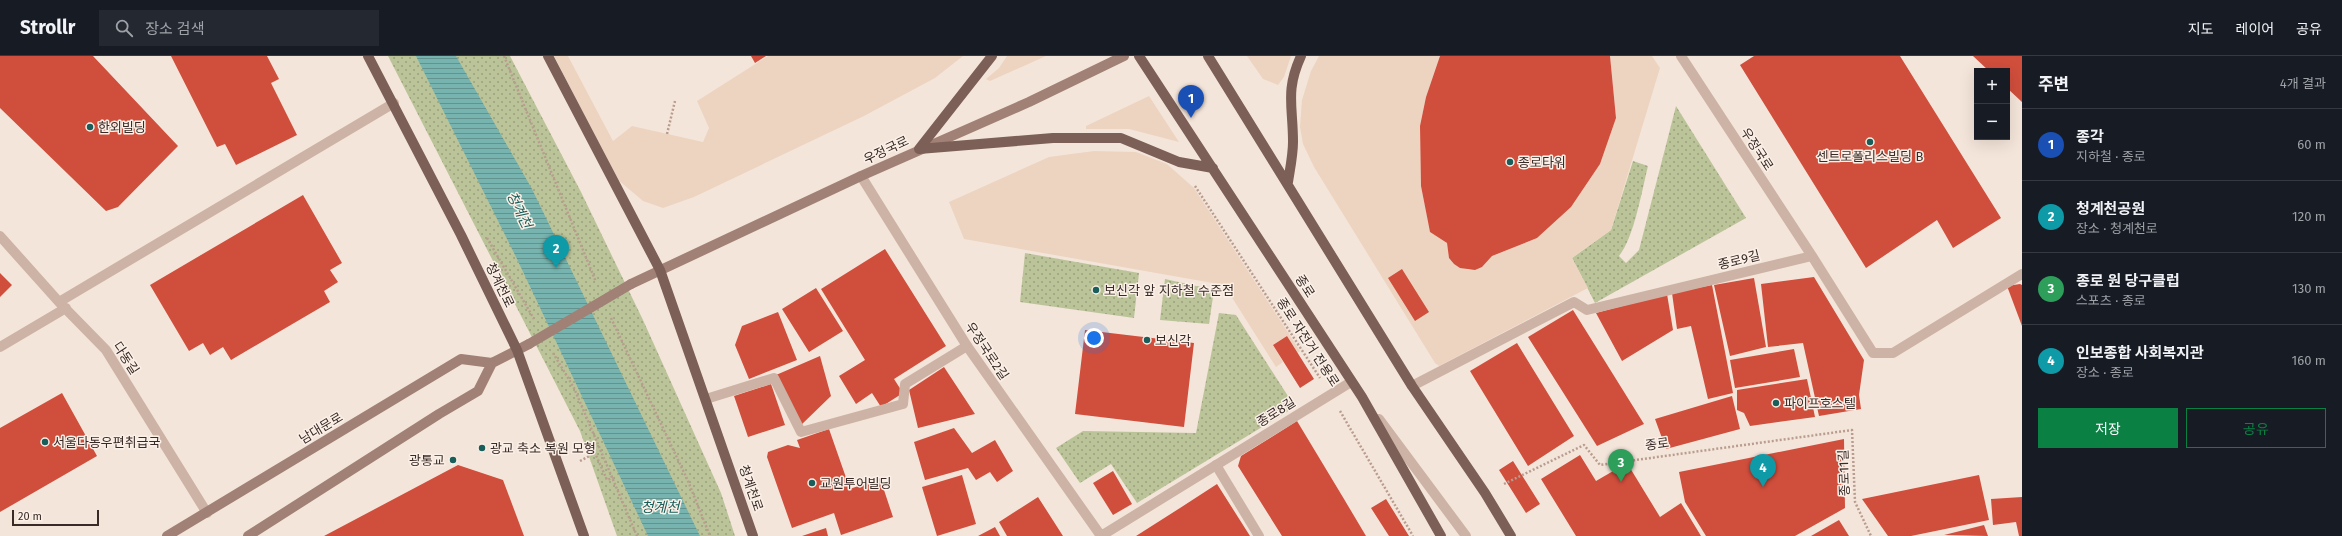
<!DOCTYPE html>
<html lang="ko">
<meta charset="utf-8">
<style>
:root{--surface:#171b24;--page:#242831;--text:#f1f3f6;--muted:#9ea1a6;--line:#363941;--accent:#0b8043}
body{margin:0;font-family:"Fira Sans","Noto Sans KR",sans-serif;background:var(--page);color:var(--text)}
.controls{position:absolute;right:12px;top:12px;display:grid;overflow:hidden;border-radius:0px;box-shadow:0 4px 16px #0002}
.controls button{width:36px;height:36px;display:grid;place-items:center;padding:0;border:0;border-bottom:1px solid var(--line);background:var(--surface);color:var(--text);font:20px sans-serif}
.scale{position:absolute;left:12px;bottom:10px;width:87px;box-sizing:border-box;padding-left:4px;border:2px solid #382a27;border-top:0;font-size:11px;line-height:14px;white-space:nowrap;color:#382a27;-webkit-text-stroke:3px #fbf0e7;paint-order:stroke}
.you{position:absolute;left:1094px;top:282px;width:14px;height:14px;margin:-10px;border:3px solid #fff;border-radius:50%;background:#1a73e8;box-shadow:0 0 0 6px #1a73e833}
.badge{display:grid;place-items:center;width:26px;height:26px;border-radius:50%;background:var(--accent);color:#fff;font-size:13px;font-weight:700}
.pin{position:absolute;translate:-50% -33px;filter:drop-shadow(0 1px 2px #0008)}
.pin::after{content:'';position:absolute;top:21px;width:14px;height:12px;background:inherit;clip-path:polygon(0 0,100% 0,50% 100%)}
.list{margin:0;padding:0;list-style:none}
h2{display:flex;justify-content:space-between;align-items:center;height:52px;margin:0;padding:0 16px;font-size:17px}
h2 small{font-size:13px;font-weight:400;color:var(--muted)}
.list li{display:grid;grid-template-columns:26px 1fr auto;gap:12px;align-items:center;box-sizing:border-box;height:72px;padding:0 16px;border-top:1px solid var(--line)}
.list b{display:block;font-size:15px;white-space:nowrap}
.list p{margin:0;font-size:13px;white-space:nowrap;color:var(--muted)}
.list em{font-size:13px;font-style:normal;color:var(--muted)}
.actions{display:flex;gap:8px;padding:12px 16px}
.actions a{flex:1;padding:9px 0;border:1px solid var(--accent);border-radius:0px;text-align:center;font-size:14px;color:var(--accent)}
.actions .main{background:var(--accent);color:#fff}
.icon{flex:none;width:22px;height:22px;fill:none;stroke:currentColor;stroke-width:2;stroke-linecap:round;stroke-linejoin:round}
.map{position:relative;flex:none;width:2022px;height:480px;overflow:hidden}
header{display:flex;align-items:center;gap:24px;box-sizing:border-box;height:56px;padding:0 20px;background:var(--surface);border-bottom:1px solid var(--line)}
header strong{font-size:19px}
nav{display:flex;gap:22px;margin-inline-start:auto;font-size:14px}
.search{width:280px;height:36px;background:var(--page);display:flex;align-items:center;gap:10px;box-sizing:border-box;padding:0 14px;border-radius:0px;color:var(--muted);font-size:15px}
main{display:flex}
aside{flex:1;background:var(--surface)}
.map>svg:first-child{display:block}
</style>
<header>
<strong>Strollr</strong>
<div class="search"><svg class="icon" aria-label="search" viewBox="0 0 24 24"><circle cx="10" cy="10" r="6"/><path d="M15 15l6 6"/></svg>장소 검색</div>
<nav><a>지도</a><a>레이어</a><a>공유</a></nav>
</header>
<main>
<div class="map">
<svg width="2022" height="480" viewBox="0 0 2022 480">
<defs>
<pattern id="green-dots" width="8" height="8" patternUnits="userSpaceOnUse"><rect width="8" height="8" fill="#bbc499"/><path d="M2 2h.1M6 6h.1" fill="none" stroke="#999f7d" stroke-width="1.8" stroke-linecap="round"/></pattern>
<pattern id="water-rules" width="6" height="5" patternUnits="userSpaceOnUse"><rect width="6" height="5" fill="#77b4af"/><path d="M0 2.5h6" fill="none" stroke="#63938e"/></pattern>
</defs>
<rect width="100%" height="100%" fill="#f4e5da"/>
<path fill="url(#green-dots)" d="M388 0H510L581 136 643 264 721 437 735 480H617L580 375Z
M1676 50 1746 162 1595 247 1572 202 1611 174 1633 105 1648 110C1642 134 1634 182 1619 200L1626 207 1639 194Z
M1025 197 1139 217 1134 262 1020 246Z
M1165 223 1214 234 1209 268 1160 264Z
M1219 257 1236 259 1295 351 1137 447 1111 408 1080 427 1056 392 1083 375 1196 377Z"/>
<path fill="#edd4c0" d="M554 0H568L613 85 632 70 703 86 709 72 697 45 768 0H963L935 22 864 60 694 141 663 152 643 145 617 123Z
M1007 0H1046L990 25 986 23 999 12Z
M1247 0H1291L1284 21 1278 29 1263 23Z
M1319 0H1440L1426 41 1420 70 1421 130 1430 176 1447 187 1449 202 1454 208 1468 214 1482 211 1492 200 1537 182 1571 151 1600 108 1616 62 1610 0H1652L1660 12 1611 174 1572 202 1588 232 1439 310 1435 307 1314 111 1303 88 1300 71 1302 44 1311 15Z
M1149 40 1179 86 1129 73H1086V70Z
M1094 95 1136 96 1167 108 1194 132 1300 295 1297 297 1287 280 1273 289 1283 306 1276 311 1224 229 964 183 949 146 1049 101Z"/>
<path fill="url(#water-rules)" d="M416 0H456L532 133 700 480H648L516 201Z"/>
<path fill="#d04e3c" d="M0 0H93L178 90 118 151 106 155 0 52Z
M171 0H267L279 23 271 27 297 79 236 109 225 88 217 91Z
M751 0H766L755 7Z
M1440 0H1610L1616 62 1600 108 1571 151 1537 182 1492 200 1482 211 1475 214 1460 212 1454 208 1449 202 1447 187 1430 176 1421 130 1420 70 1426 41Z
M1754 0H1900L2001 162 1953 192 1937 164 1866 212 1740 9Z
M1973 0H2022V46L2007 32V15H1989Z
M303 139 342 207 330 214 338 226 324 235 330 246 231 304 223 291 210 299 203 287 189 295 150 229Z
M885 193 946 290 894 323 903 337 881 351 872 337 856 348 839 320 865 304 821 233Z
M1402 213 1429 256 1415 265 1388 222Z
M0 217 12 229 0 241Z
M1814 221 1864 304 1859 339 1861 353 1819 360 1803 287 1768 291 1761 228Z
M1754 222 1766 291 1730 300 1714 229Z
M2020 228 2022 229V270L2007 230Z
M1712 229 1733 337 1708 343 1691 270 1677 273 1672 237Z
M816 232 843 275 809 296 782 253Z
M1667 238 1673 274 1622 305 1596 257Z
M1573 254 1644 368 1597 390 1528 281Z
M778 256 797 304 749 323 735 289 742 270Z
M1085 274 1194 287 1184 371 1075 358Z
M1287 280 1314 323 1300 332 1273 289Z
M1517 287 1574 380 1528 410 1470 315Z
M1794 293 1800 321 1735 332 1730 304Z
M820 300 831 340 799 371 776 319Z
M944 311 975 358 918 372 909 334Z
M1807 323 1815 361 1750 370 1744 357 1737 354V334Z
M771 328 785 369 748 381 734 340Z
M62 337 97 400 0 456V372Z
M1732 340 1740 373 1666 393 1655 363Z
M1297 365 1344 443 1366 480H1282L1238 410 1241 400Z
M954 372 972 397 995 384 1013 415 997 426 990 416 976 424 968 412 925 424 914 386Z
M829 373 850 433 880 422 893 461 841 479 834 457 792 472 767 401 768 396 788 389 800 392 797 384Z
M1844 383 1845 452 1795 480H1706L1685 446 1679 416Z
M1580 399 1596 425 1627 407 1660 461 1681 447 1701 480H1576L1541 423Z
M1513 405 1540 448 1526 457 1499 414Z
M458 409 503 424 524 480H324Z
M1113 415 1132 448 1113 459 1093 427Z
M962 419 976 468 937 480 922 431Z
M1979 419 1989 464 1911 480H1888L1862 443Z
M1217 428 1250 480H1136L1180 452Z
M1038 441 1063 480H1007L999 466Z
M2022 441V480H2019L2016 466 1993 469 1991 443Z
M1386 443 1409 480H1389L1371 452Z
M1839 464 1849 480H1811Z
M1984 469 1988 480 1944 479Z
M995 471 1000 480H978Z
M826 472 828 480H802Z"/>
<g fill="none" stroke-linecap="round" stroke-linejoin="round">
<path stroke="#b99c8f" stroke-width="2.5" stroke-dasharray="2 2" stroke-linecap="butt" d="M504 0 596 226
M667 78 675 45
M1195 130 1320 322
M487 182 534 263
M611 262 688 425 710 480
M553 297 574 332 637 480
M1340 355 1413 480
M580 405 595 397 607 424 613 422
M1504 428 1584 389 1600 409 1852 374 1855 446 1871 480"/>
<path stroke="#cdb3a5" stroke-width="10" d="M1681 0 1812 200
M1412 330 1574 246 1587 254 1812 200 1873 297H1893L2022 218
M706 343 774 322 801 376 903 348 905 328 967 290
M1379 363 1466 480
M1216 409 1259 480"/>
<path stroke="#cdb3a5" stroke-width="10" d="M861 120 967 290 1101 480
M0 180 59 246 106 294 207 457
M59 246 394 47
M0 291 66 252
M1101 480 1351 326"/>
<path stroke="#a18176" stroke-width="10" d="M631 228 861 120 1029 46 1124 0
M167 480 461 303 492 307 529 288
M248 480 439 358 478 335 492 307"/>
<path stroke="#7c5f57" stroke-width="10" d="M368 0 461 179 517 294 584 480
M548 0 660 214 753 480
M1139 0 1362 341 1441 480
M1208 0 1412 330 1485 437 1511 480
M919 93 1053 82H1121L1179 106 1213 112
M919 93 992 0
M1288 126C1290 113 1293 99 1293 86 1293 50 1285 35 1301 0"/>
<path stroke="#a18176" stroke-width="10" d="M529 288 631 228"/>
</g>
<g fill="#195e5a" stroke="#fbf0e7" stroke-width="1.5">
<circle cx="90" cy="71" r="4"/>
<circle cx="1870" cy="86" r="4"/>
<circle cx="1510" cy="106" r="4"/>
<circle cx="1096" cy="234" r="4"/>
<circle cx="1147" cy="284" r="4"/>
<circle cx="1776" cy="347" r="4"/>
<circle cx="45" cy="386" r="4"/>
<circle cx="482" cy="392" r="4"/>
<circle cx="453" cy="404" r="4"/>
<circle cx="812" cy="427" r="4"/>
</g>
<g text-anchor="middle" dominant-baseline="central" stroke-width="3" stroke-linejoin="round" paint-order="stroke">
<g font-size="13" fill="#382a27" stroke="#fbf0e7" text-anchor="start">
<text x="98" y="71">한외빌딩</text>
<text x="1870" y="100" text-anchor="middle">센트로폴리스빌딩 B</text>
<text x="1518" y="106">종로타워</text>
<text x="1104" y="234">보신각 앞 지하철 수준점</text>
<text x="1155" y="284">보신각</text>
<text x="1784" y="347">파이프호스텔</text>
<text x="53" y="386">서울다동우편취급국</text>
<text x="490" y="392">광교 축소 복원 모형</text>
<text x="445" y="404" text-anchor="end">광통교</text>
<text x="820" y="427">교원투어빌딩</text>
</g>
<g font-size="13" fill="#382a27" stroke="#fbf0e7">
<text transform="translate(1757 93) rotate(57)">우정국로</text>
<text transform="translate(886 94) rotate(-25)">우정국로</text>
<text transform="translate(1739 204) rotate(-14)">종로9길</text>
<text transform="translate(500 229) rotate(64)">청계천로</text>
<text transform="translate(1305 230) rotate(57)">종로</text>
<text transform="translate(1308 286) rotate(57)">종로 자전거 전용로</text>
<text transform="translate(987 295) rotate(56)">우정국로2길</text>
<text transform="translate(126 302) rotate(57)">다동길</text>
<text transform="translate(1276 356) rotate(-32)">종로8길</text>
<text transform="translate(321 372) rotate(-31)">남대문로</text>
<text transform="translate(1657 388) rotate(-8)">종로</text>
<text transform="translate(1844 417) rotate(-92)">종로11길</text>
<text transform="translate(751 432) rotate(71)">청계천로</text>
</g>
<g font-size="14" font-style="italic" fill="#195e5a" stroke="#fbf0e7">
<text transform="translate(519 154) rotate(64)">청계천</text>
<text x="660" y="451">청계천</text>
</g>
</g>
</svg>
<div class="controls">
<button>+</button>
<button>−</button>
</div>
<div class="scale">20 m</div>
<div class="you"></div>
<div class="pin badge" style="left:1191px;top:62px;background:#1a4fb4">1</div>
<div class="pin badge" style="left:556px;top:212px;background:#0f9aa8">2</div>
<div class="pin badge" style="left:1621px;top:426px;background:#2e9e5b">3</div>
<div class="pin badge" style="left:1763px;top:431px;background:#0f9aa8">4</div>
</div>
<aside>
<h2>주변<small>4개 결과</small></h2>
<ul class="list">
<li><span class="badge" style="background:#1a4fb4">1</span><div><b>종각</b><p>지하철 · 종로</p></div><em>60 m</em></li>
<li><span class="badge" style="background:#0f9aa8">2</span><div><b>청계천공원</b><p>장소 · 청계천로</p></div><em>120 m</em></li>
<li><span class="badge" style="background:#2e9e5b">3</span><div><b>종로 원 당구클럽</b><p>스포츠 · 종로</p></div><em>130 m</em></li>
<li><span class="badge" style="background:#0f9aa8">4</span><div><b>인보종합 사회복지관</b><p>장소 · 종로</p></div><em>160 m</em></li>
</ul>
<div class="actions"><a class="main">저장</a><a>공유</a></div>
</aside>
</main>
